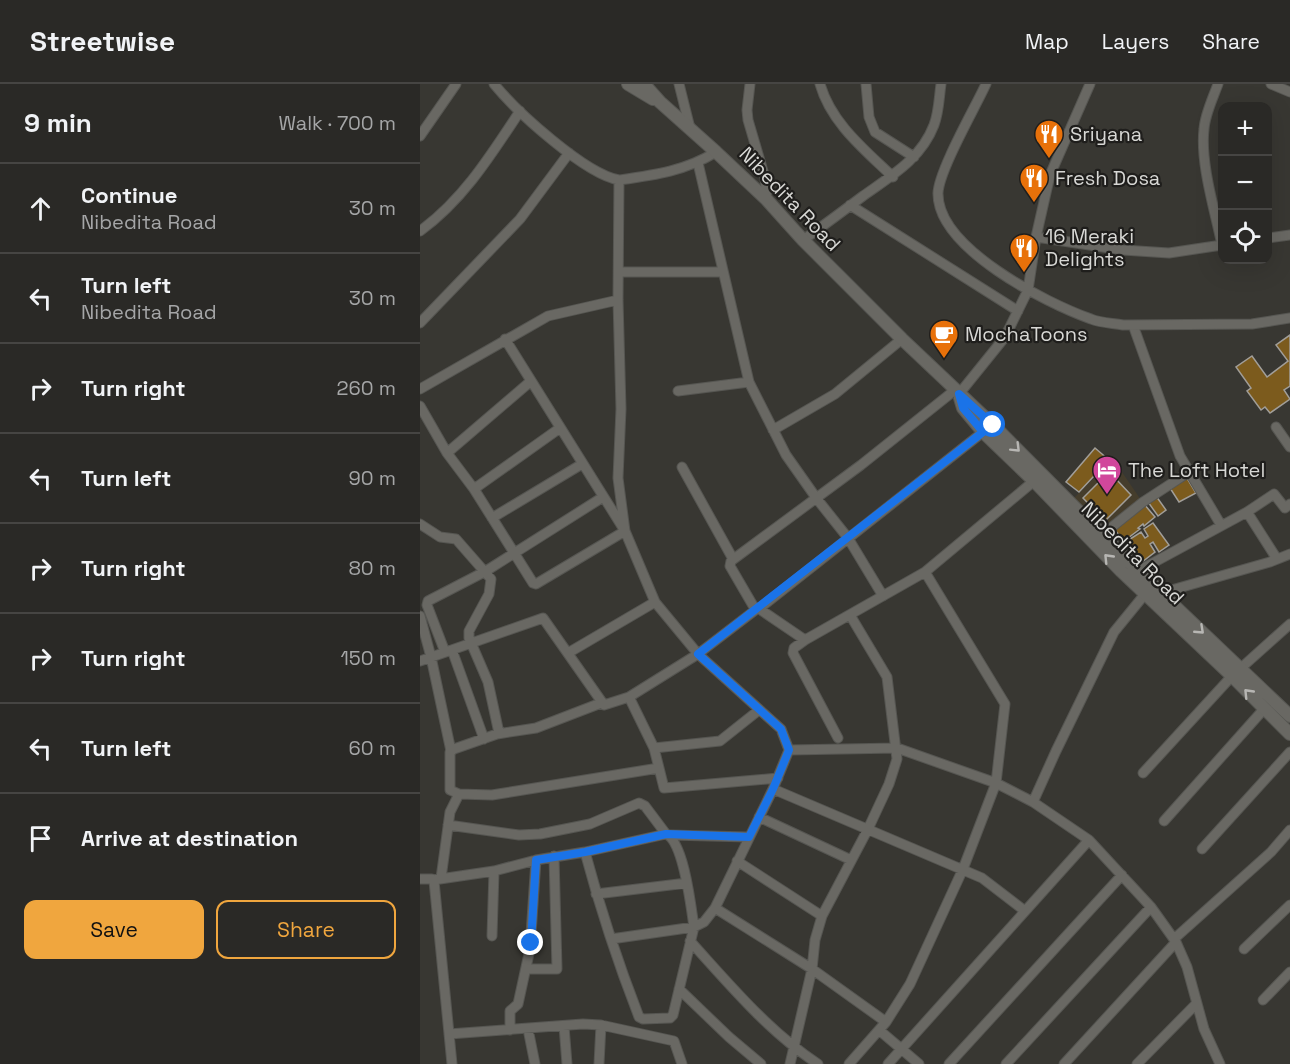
<!DOCTYPE html>
<meta charset="utf-8">
<style>
:root{--surface:#2a2926;--page:#363532;--text:#f1f3f6;--muted:#a5a6a7;--line:#464543;--accent:#f0a63e}
body{margin:0;font-family:"Space Grotesk",sans-serif;background:var(--page);color:var(--text)}
.controls{position:absolute;right:18px;top:18px;display:grid;overflow:hidden;border-radius:12px;box-shadow:0 6px 24px #0002}
.controls button{width:54px;height:54px;display:grid;place-items:center;padding:0;border:0;border-bottom:2px solid var(--line);background:var(--surface);color:var(--text);font:30px sans-serif}
.stop{position:absolute;width:18px;height:18px;margin:-14px;border:4px solid #1a73e8;border-radius:50%;background:#fff}
.stop.end{background:#1a73e8;border-color:#fff;box-shadow:0 2px 6px #0008}
.list{margin:0;padding:0;list-style:none}
h2{display:flex;justify-content:space-between;align-items:center;height:78px;margin:0;padding:0 24px;font-size:26px}
h2 small{font-size:20px;font-weight:400;color:var(--muted)}
.list li{display:grid;grid-template-columns:39px 1fr auto;gap:18px;align-items:center;box-sizing:border-box;height:90px;padding:0 24px;border-top:2px solid var(--line)}
.list b{display:block;font-size:22px;white-space:nowrap}
.list p{margin:0;font-size:20px;white-space:nowrap;color:var(--muted)}
.list em{font-size:20px;font-style:normal;color:var(--muted)}
.actions{display:flex;gap:12px;padding:18px 24px}
.actions a{flex:1;padding:14px 0;border:2px solid var(--accent);border-radius:12px;text-align:center;font-size:21px;color:var(--accent)}
.actions .main{background:var(--accent);color:#111}
.icon{flex:none;width:33px;height:33px;fill:none;stroke:currentColor;stroke-width:2;stroke-linecap:round;stroke-linejoin:round}
.map{position:relative;flex:none;width:870px;height:980px;overflow:hidden}
header{display:flex;align-items:center;gap:36px;box-sizing:border-box;height:84px;padding:0 30px;background:var(--surface);border-bottom:2px solid var(--line)}
header strong{font-size:28px}
nav{display:flex;gap:33px;margin-inline-start:auto;font-size:21px}
main{display:flex}
aside{flex:1;background:var(--surface)}
.map>svg:first-child{display:block}
</style>
<header>
<strong>Streetwise</strong>
<nav><a>Map</a><a>Layers</a><a>Share</a></nav>
</header>
<main>
<aside>
<h2>9 min<small>Walk · 700 m</small></h2>
<ul class="list">
<li><svg class="icon" aria-label="ahead" viewBox="0 0 24 24"><path d="M12 20V5M6 11l6-6 6 6"/></svg><div><b>Continue</b><p>Nibedita Road</p></div><em>30 m</em></li>
<li><svg class="icon" aria-label="left" viewBox="0 0 24 24"><path d="M17 20v-9H6M10 6l-5 5 5 5"/></svg><div><b>Turn left</b><p>Nibedita Road</p></div><em>30 m</em></li>
<li><svg class="icon" aria-label="right" viewBox="0 0 24 24"><path d="M7 20v-9h11M14 6l5 5-5 5"/></svg><div><b>Turn right</b></div><em>260 m</em></li>
<li><svg class="icon" aria-label="left" viewBox="0 0 24 24"><path d="M17 20v-9H6M10 6l-5 5 5 5"/></svg><div><b>Turn left</b></div><em>90 m</em></li>
<li><svg class="icon" aria-label="right" viewBox="0 0 24 24"><path d="M7 20v-9h11M14 6l5 5-5 5"/></svg><div><b>Turn right</b></div><em>80 m</em></li>
<li><svg class="icon" aria-label="right" viewBox="0 0 24 24"><path d="M7 20v-9h11M14 6l5 5-5 5"/></svg><div><b>Turn right</b></div><em>150 m</em></li>
<li><svg class="icon" aria-label="left" viewBox="0 0 24 24"><path d="M17 20v-9H6M10 6l-5 5 5 5"/></svg><div><b>Turn left</b></div><em>60 m</em></li>
<li><svg class="icon" aria-label="arrive" viewBox="0 0 24 24"><path d="M6 21V4h12l-3 4 3 4H6"/></svg><div><b>Arrive at destination</b></div></li>
</ul>
<div class="actions"><a class="main">Save</a><a>Share</a></div>
</aside>
<div class="map">
<svg width="870" height="980" viewBox="0 0 870 980">
<rect width="100%" height="100%" fill="#383732"/>
<path fill="#453d2c" d="M693 375 721 416 686 443 654 414Z"/>
<path fill="#7c5b1d" stroke="#a19e99" stroke-width="1.5" d="M870 251V302L864 306 870 315 850 329 845 323 841 326 827 307 831 304 816 283 832 272 847 293 868 277 856 261Z
M675 364 689 376 659 408 646 398Z
M691 386 697 392 695 394 711 411 685 437 663 414Z
M767 394 776 409 759 418 750 404Z
M736 412 746 426 738 432 728 418Z
M724 420 735 433 724 442 723 440 718 444 720 445 704 457 694 445Z
M733 439 749 461 739 468 733 458 730 460 735 468 722 478 707 457 721 448 725 454 728 452 724 445Z"/>
<g fill="none" stroke-linecap="round" stroke-linejoin="round">
<g stroke="#565652" stroke-width="11">
<path id="minor" d="M74 0C97 28 165 90 199 96 235 91 265 87 296 68
M259 0 270 44
M330 0 327 26 328 36 345 94 347 116
M400 0C411 39 445 66 473 93
M446 0 449 33 455 48 494 73
M566 0C555 24 519 86 518 109 517 164 626 219 671 235 681 239 692 239 703 241L832 240 870 234
M798 0C793 14 785 30 784 45 780 79 795 127 802 161
M851 0 870 8
M0 52 36 0
M278 79 329 298 366 371 397 415 428 454 463 512
M430 121 598 227
M0 147C43 116 71 71 100 27
M616 153 703 166 749 169 802 161
M848 154 870 151
M383 156C403 142 423 127 443 112 471 92 501 75 514 41 519 28 519 14 521 0
M199 188H302
M0 239 100 135 149 69
M713 241 760 372 801 441
M0 305 128 232 198 216
M258 307 329 298
M539 310 585 253 608 206 616 153 630 91 670 0
M0 322 27 369 54 405 113 499 116 500 205 447 85 255
M856 343 870 363
M353 346 415 310 482 255
M27 369 111 297
M262 383 313 475
M54 405 140 344
M827 428 857 475
M72 434 162 380
M0 440 20 453 36 455 71 495 69 510 49 547V554L68 598 79 649
M682 451 723 418 769 388
M718 487 827 428 854 410 865 424 870 420
M741 509 850 478 870 470
M340 524 563 348
M335 525 310 482 311 477 441 381 535 306
M0 532 11 573 31 667
M32 566 64 655
M25 568 7 521 8 517 66 487 183 413
M148 569 235 518
M0 577 123 534 184 621 209 613 278 570 338 524 385 556
M821 584 870 540
M209 613 234 664 244 704 358 694
M181 619 116 644 77 650 34 665 30 668V706L39 710 72 711 239 684
M418 654 373 569 374 564 385 556 505 488 614 397
M234 664 300 657 339 626
M369 666 477 664 576 699 613 718 669 756 731 823 756 858 767 883 784 945 800 980
M723 689 812 592
M353 705 562 794 605 827
M613 718 636 667 694 548 725 510
M339 733 431 776
M744 737 844 625
M28 741 99 751 120 750 170 740 219 719 225 722 246 750
M250 751 329 753
M782 765 870 668
M165 768C180 824 198 879 219 933L223 935 250 934 253 931 274 843 284 838 295 824 353 705 369 666 361 645 278 570 235 518 205 447 198 394 201 325 198 216 199 96
M317 777 402 832
M21 794 30 728 39 710
M0 795H12L14 797 32 980
M13 796 74 787 116 776 165 768 246 750C264 758 271 823 274 843L191 855
M176 810 267 799
M295 824 392 885 466 938
M72 852 74 787
M754 855 851 768 870 746
M270 857C310 901 348 947 398 980
M824 865 870 821
M106 885H137L134 772
M259 905 309 953 341 980
M843 916 870 888
M144 942 147 980
M108 945 115 980
M90 946V927L98 920 110 865 116 776
M459 946 499 980
M29 950 163 940 181 941 254 957 262 980
M179 980 181 941
M370 980 392 885 395 856 402 832 448 745 469 700 477 675 467 593 430 531
M429 980 466 938 490 900 543 785 576 699 585 620 505 488
M468 980 669 756
M529 980 702 791
M586 980 731 823
M644 980 756 858
M717 980 776 920"/>
</g>
<g stroke="#565652" stroke-width="14">
<path id="tertiary" d="M208 0 233 15
M224 0 240 18 296 68 347 116 383 156 482 255 573 341 718 487 870 632
M540 314 543 324 563 348 614 397 701 487 812 592 870 650"/>
</g>
<use href="#minor" stroke="#696863" stroke-width="9"/>
<use href="#tertiary" stroke="#696863" stroke-width="12"/>
</g>
<defs><path id="oneway-chevron" d="M-2-3.5L2.5 0L-2 3.5" fill="none" stroke-width="1.6" stroke-linecap="round" stroke-linejoin="round" transform="scale(1.5)"/></defs>
<g stroke="#b7b6b3">
<use href="#oneway-chevron" transform="translate(596 364) rotate(45)"/>
<use href="#oneway-chevron" transform="translate(688 474) rotate(-134)"/>
<use href="#oneway-chevron" transform="translate(780 546) rotate(43)"/>
<use href="#oneway-chevron" transform="translate(828 609) rotate(-134)"/>
</g>
<g fill="none" stroke-linecap="round" stroke-linejoin="round">
<path stroke="#1a73e8" stroke-width="8" d="M111 859 116 776 165 768 246 750 329 753 353 705 369 666 361 645 278 570 563 348 543 324 539 310 573 341"/>
</g>
<defs>
<g id="restaurant-pin" transform="scale(1.5)"><path d="M0 17L-7.5 6A9.5 9.5 0 1 1 7.5 6Z" fill="#e8710a" stroke="#1f1e1c"/><path d="M-5-6h1v4h1v-4h1v4h1v-4h1v5L-1.5 .5V6h-2V.5L-5-1ZM5-6V6H3V1.5H1.5Q1.5-4 5-6Z" fill="#fff"/></g>
<g id="cafe-pin" transform="scale(1.5)"><path d="M0 17L-7.5 6A9.5 9.5 0 1 1 7.5 6Z" fill="#e8710a" stroke="#1f1e1c"/><path d="M-5.5-4.5H6V0H3Q3 3.5 0 3.5H-2.5Q-5.5 3.5-5.5 0ZM3-3.2v2h1.7v-2ZM-6 4.5H4V6H-6Z" fill="#fff"/></g>
<g id="hotel-pin" transform="scale(1.5)"><path d="M0 17L-7.5 6A9.5 9.5 0 1 1 7.5 6Z" fill="#d1479c" stroke="#1f1e1c"/><path d="M-6-4.5h1.5V1H6V5H4.5V3h-9V5H-6ZM-4 0a1.8 1.8 0 1 1 3.6 0ZM.5 0V-2.5h3Q6-2.5 6 0Z" fill="#fff"/></g>
</defs>
<g fill-rule="evenodd">
<use href="#restaurant-pin" x="629" y="50"/>
<use href="#restaurant-pin" x="614" y="94"/>
<use href="#restaurant-pin" x="604" y="164"/>
<use href="#cafe-pin" x="524" y="250"/>
<use href="#hotel-pin" x="687" y="386"/>
</g>
<g text-anchor="middle" dominant-baseline="central" stroke-width="4.5" stroke-linejoin="round" paint-order="stroke">
<g font-size="20" fill="#d8d8d5" stroke="#1f1e1c" text-anchor="start">
<text x="650" y="50">Sriyana</text>
<text x="635" y="94">Fresh Dosa</text>
<text x="625" y="152">16 Meraki<tspan x="625" dy="23">Delights</tspan></text>
<text x="545" y="250">MochaToons</text>
<text x="708" y="386">The Loft Hotel</text>
</g>
<g font-size="20" fill="#d8d8d5" stroke="#1f1e1c">
<text transform="translate(370 115) rotate(46)">Nibedita Road</text>
<text transform="translate(713 469) rotate(45)">Nibedita Road</text>
</g>
</g>
</svg>
<div class="controls">
<button>+</button>
<button>−</button>
<button><svg class="icon" aria-label="locate" viewBox="0 0 24 24"><circle cx="12" cy="12" r="6"/><path d="M12 2v4M12 18v4M2 12h4M18 12h4"/></svg></button>
</div>
<div class="stop" style="left:573px;top:341px"></div>
<div class="stop end" style="left:111px;top:859px"></div>
</div>
</main>
